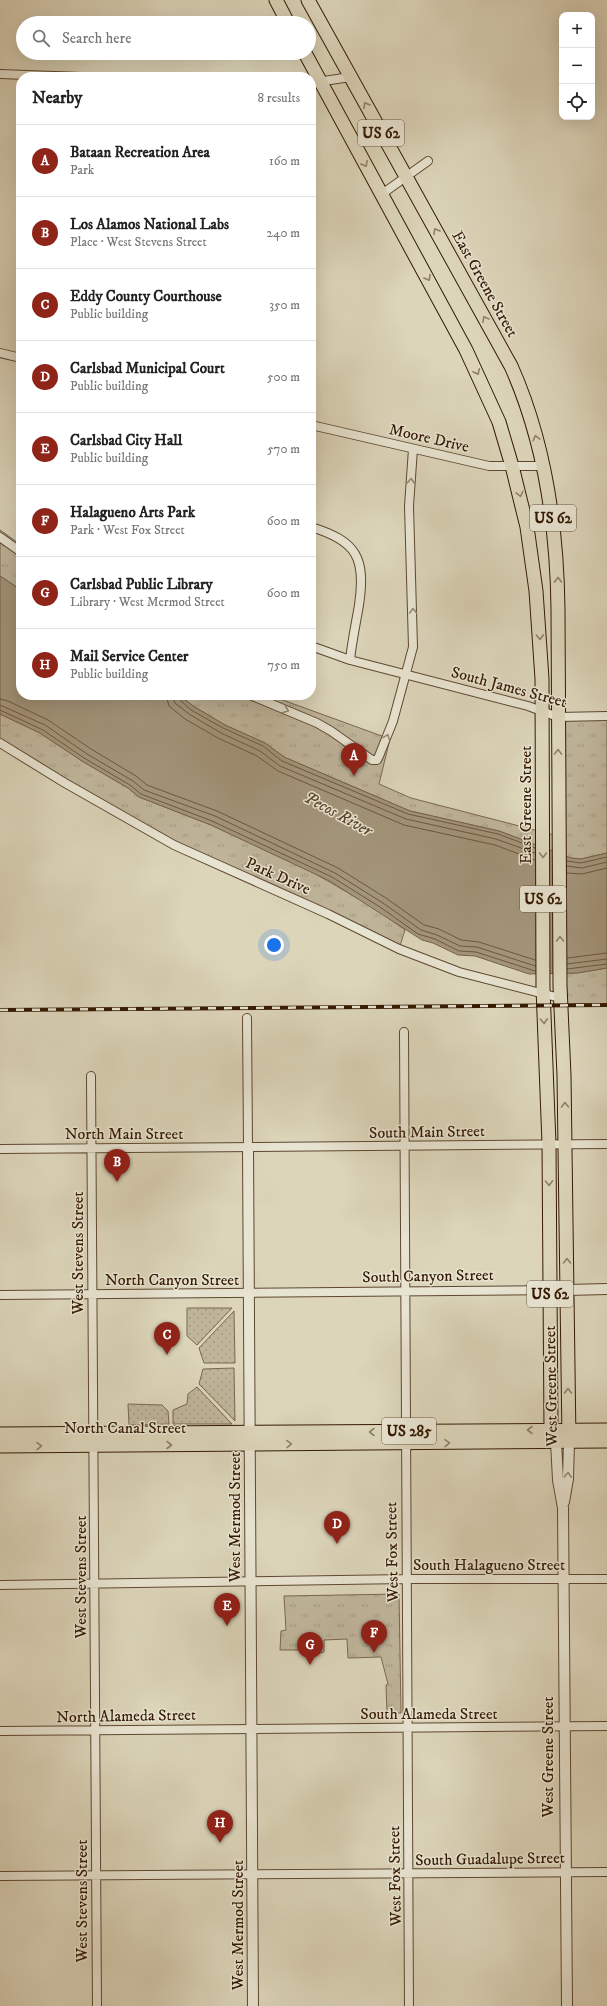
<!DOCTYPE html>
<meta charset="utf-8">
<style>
:root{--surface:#fff;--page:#f2f2f2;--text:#222;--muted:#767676;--line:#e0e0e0;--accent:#8f2418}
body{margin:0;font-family:"IM FELL DW Pica",serif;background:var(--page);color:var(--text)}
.controls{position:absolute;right:12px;top:12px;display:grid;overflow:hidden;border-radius:8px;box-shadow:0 4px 16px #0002}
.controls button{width:36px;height:36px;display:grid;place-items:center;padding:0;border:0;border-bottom:1px solid var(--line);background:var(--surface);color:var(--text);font:20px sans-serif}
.you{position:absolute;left:274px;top:945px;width:14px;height:14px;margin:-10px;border:3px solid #fff;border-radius:50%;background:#1a73e8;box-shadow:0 0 0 6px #1a73e833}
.badge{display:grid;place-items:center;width:26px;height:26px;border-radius:50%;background:var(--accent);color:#fff;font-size:13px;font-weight:700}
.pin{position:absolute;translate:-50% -33px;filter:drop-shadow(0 1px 2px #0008)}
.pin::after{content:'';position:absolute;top:21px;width:14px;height:12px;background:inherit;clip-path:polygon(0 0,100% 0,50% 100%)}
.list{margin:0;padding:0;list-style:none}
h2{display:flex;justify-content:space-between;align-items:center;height:52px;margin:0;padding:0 16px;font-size:17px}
h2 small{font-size:13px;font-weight:400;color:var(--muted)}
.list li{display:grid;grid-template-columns:26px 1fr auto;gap:12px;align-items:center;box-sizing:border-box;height:72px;padding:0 16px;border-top:1px solid var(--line)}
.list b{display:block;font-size:15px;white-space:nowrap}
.list p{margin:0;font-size:13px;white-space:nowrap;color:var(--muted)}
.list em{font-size:13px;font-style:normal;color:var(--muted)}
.icon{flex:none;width:22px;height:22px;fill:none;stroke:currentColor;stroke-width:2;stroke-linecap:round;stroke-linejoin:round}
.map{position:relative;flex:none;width:607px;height:2006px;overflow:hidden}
.search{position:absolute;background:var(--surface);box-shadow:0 4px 16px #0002;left:16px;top:16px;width:300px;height:44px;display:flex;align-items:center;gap:10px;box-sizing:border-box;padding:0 14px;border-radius:22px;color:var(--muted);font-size:15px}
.panel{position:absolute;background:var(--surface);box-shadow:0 4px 16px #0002;left:16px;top:72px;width:300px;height:628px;border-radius:16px}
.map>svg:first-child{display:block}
</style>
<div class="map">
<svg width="607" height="2006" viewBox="0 0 607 2006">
<defs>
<pattern id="grass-dots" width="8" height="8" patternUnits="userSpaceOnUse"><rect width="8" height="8" fill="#bfb59b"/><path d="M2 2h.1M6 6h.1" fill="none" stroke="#a59b84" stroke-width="1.8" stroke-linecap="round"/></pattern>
<pattern id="park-tufts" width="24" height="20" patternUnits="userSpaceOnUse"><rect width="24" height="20" fill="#bfb59b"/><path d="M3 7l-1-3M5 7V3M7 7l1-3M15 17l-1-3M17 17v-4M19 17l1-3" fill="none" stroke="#a59b84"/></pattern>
</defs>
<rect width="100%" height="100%" fill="#dcd5ba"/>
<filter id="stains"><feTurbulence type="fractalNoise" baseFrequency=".005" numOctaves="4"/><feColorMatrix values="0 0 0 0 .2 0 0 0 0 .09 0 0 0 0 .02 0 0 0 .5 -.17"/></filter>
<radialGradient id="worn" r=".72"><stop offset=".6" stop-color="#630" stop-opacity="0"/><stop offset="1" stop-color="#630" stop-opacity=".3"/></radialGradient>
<path fill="url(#grass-dots)" stroke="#7a674e" d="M187 1308H232L197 1345 187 1336Z
M234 1311 235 1363H204L199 1348Z
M234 1368 235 1421 199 1384 203 1369Z
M197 1387 232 1424H173V1410L187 1404 188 1394Z
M128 1404 162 1405 168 1411 169 1424 129 1425Z"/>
<path fill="url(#park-tufts)" stroke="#7a674e" d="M0 530 21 545V590L0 576Z
M179 695H269L390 739 379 784 411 798 558 836V717L607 716V853L581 859 570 858 499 831 410 811 284 757 265 743 225 725 193 706Z
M0 714 40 733 82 761 128 788 139 797 211 825 312 872 378 910 405 930 399 949 174 845 0 743Z
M607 968V1005L561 1006 560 973H577Z
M399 1594 401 1713H387L386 1685 388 1684 381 1657 348 1658 347 1639 324 1640V1652L313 1655 310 1654V1650H280L281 1631 286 1630 284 1596Z"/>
<path fill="#a3957b" stroke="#77634b" d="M0 576 21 590V695H179L193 706 225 725 265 743 284 757 410 811 499 831 571 858 581 859 607 853V968L577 973 529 974 475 956 458 955 433 943 422 940 330 881 211 825 139 797 128 788 82 761 40 733 0 714Z"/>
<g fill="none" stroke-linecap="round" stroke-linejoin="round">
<path stroke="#6c573e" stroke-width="1" d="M166 695 169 706 185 719 218 738 257 756 278 771 404 825 495 845 535 860
M172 695 175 703 189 714 221 733 260 751 280 766 406 819 496 839 535 853
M177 695 179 699 191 710 223 728 263 746 282 761 408 814 498 834 535 848
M0 699 8 701 48 720 91 749 136 776 147 785 217 811 338 868 386 898 424 925 439 929 461 940 479 942 535 960
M0 705 45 725 87 754 133 781 144 790 215 816 335 873 383 903 421 930 437 935 460 946 477 947 535 966
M0 710 43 730 84 758 130 785 141 794 212 821 332 877 380 907 418 934 435 939 459 951 476 952 535 971
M567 861 581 863 607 857
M567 866 582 868 607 862
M567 873 582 874 607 868
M567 958 607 953
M567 964 607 959
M567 969 607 964"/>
<g stroke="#5e4830" stroke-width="10">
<path id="minor" d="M0 74 81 77
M311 83 350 77
M382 194 428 161
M0 353 21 358
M311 425 489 466H543
M311 527C357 541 366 558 359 605 356 623 352 641 350 660
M0 537 21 552
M311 646 350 660 528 706 558 717 607 716
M250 695 317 723 331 731 372 760H377L379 756 393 721 413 647 409 506 413 449
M0 743 65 783 174 845 328 914 399 949 459 972 560 998
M247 1018 248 1147
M404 1032 409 2006
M91 1076 97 2006
M0 1149 607 1144
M0 1295 567 1290
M0 1585 407 1579H607
M0 1731 607 1726
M0 1876 607 1872"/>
</g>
<g stroke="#5e4830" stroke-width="12">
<path id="tertiary" d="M248 1147 253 2006
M567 1290 607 1289
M556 1442 558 1480 563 1508 567 2006
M564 1502 568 1479 569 1441"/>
</g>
<g stroke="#341902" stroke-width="15">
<path id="trunk" d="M276 0 288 23
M308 0 511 366C545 442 557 527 558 609L560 986 564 1075 569 1441
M305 53 466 350 499 422 512 466 527 527 536 591 542 679 543 988 549 1144 551 1430 556 1442
M0 1434 607 1430
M0 1446 607 1441"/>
</g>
<use href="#minor" stroke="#e8e4d2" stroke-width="8"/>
<use href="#tertiary" stroke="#e8e4d2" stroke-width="10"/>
<use href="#trunk" stroke="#dcd5ba" stroke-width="13"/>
<g stroke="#341902" stroke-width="4">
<path id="rail" d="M0 1010 607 1005"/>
</g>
<use href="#rail" stroke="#e8e4d2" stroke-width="2.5" stroke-dasharray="8" stroke-linecap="butt"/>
</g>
<defs><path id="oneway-chevron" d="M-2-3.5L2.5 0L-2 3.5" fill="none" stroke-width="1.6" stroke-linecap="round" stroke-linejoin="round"/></defs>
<g stroke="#908067">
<use href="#oneway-chevron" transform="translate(366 105) rotate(-119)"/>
<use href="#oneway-chevron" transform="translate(365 164) rotate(61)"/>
<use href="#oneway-chevron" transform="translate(436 231) rotate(-119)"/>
<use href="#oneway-chevron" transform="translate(428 278) rotate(61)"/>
<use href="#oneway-chevron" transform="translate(485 319) rotate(-119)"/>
<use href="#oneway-chevron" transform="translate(477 372) rotate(65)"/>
<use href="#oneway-chevron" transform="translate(536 438) rotate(-104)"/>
<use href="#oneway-chevron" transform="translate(520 494) rotate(77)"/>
<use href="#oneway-chevron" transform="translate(558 580) rotate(-91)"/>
<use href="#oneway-chevron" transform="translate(540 637) rotate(87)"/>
<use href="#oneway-chevron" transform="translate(558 752) rotate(-90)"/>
<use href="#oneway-chevron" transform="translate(543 855) rotate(90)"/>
<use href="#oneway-chevron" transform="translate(560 939) rotate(-91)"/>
<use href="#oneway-chevron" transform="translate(544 1021) rotate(87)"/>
<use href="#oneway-chevron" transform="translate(565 1105) rotate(-91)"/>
<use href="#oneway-chevron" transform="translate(549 1183) rotate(89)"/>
<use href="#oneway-chevron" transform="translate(567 1261) rotate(-90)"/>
<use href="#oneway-chevron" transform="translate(568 1391) rotate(-91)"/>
<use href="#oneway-chevron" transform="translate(530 1430) rotate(180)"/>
<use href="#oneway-chevron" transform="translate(372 1432) rotate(180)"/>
<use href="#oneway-chevron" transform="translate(447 1443) rotate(-1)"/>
<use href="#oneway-chevron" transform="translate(289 1444) rotate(-1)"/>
<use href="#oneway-chevron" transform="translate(169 1445)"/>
<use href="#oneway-chevron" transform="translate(39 1446) rotate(-1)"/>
</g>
<g stroke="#978974">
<use href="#oneway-chevron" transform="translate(411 481) rotate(-87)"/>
<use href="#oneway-chevron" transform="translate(413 611) rotate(-92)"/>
<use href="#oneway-chevron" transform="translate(286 710) rotate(22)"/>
<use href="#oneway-chevron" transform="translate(387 737) rotate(-69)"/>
<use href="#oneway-chevron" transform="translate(568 1475) rotate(-87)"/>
</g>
<g text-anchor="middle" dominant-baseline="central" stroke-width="3" stroke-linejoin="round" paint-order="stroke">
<g fill="#e8e4d2" stroke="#6a5640" stroke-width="1">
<rect x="358" y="120" width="46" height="26" rx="3"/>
<rect x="530" y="505" width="46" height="26" rx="3"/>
<rect x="520" y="886" width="46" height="26" rx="3"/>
<rect x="527" y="1281" width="46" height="26" rx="3"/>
<rect x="382" y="1418" width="54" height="26" rx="3"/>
</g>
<g font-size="15" font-weight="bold" fill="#341902">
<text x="381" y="133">US 62</text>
<text x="553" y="518">US 62</text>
<text x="543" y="899">US 62</text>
<text x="550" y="1294">US 62</text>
<text x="409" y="1431">US 285</text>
</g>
<g font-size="16" fill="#341902" stroke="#e8e4d2">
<text transform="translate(485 284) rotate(61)">East Greene Street</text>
<text transform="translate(429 438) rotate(13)">Moore Drive</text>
<text transform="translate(509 687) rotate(15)">South James Street</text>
<text transform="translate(526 805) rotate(-90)">East Greene Street</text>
<text transform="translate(278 876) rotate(24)">Park Drive</text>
<text transform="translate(427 1132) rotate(-1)">South Main Street</text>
<text x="124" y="1134">North Main Street</text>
<text transform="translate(78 1253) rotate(-90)">West Stevens Street</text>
<text transform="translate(428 1276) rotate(-1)">South Canyon Street</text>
<text x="172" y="1280">North Canyon Street</text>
<text transform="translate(551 1386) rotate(-91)">West Greene Street</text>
<text x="125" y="1428">North Canal Street</text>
<text transform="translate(235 1517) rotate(-90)">West Mermod Street</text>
<text transform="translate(392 1552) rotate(-91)">West Fox Street</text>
<text x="489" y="1565">South Halagueno Street</text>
<text transform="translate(81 1577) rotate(-90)">West Stevens Street</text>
<text x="429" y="1714">South Alameda Street</text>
<text transform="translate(126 1716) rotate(-1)">North Alameda Street</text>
<text transform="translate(548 1757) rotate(-90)">West Greene Street</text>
<text transform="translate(490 1859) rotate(-1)">South Guadalupe Street</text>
<text transform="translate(395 1876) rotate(-91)">West Fox Street</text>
<text transform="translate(82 1901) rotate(-90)">West Stevens Street</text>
<text transform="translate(238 1925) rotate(-90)">West Mermod Street</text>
</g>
<g font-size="17" font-style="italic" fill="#5b442c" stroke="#e8e4d2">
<text transform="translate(338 814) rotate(29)">Pecos River</text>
</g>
</g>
<rect width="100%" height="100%" filter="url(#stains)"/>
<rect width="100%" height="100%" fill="url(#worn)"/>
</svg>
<div class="controls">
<button>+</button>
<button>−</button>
<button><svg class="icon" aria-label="locate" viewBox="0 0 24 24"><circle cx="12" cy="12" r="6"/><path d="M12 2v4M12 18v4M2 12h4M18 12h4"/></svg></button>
</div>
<div class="you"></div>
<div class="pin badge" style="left:354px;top:776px">A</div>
<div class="pin badge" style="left:117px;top:1182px">B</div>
<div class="pin badge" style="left:167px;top:1355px">C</div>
<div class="pin badge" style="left:337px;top:1544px">D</div>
<div class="pin badge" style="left:227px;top:1626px">E</div>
<div class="pin badge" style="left:374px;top:1653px">F</div>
<div class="pin badge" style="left:310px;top:1665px">G</div>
<div class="pin badge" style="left:220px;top:1843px">H</div>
<div class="search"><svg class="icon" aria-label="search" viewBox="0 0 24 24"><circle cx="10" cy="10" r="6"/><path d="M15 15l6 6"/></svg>Search here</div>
<section class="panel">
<h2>Nearby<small>8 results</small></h2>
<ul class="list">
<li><span class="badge">A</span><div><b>Bataan Recreation Area</b><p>Park</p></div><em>160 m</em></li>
<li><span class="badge">B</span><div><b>Los Alamos National Labs</b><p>Place · West Stevens Street</p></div><em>240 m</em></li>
<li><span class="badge">C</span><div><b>Eddy County Courthouse</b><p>Public building</p></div><em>350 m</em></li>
<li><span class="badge">D</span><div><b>Carlsbad Municipal Court</b><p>Public building</p></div><em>500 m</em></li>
<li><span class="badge">E</span><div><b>Carlsbad City Hall</b><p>Public building</p></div><em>570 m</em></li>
<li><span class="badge">F</span><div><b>Halagueno Arts Park</b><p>Park · West Fox Street</p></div><em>600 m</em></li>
<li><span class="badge">G</span><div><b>Carlsbad Public Library</b><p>Library · West Mermod Street</p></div><em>600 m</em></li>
<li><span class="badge">H</span><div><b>Mail Service Center</b><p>Public building</p></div><em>750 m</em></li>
</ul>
</section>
</div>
